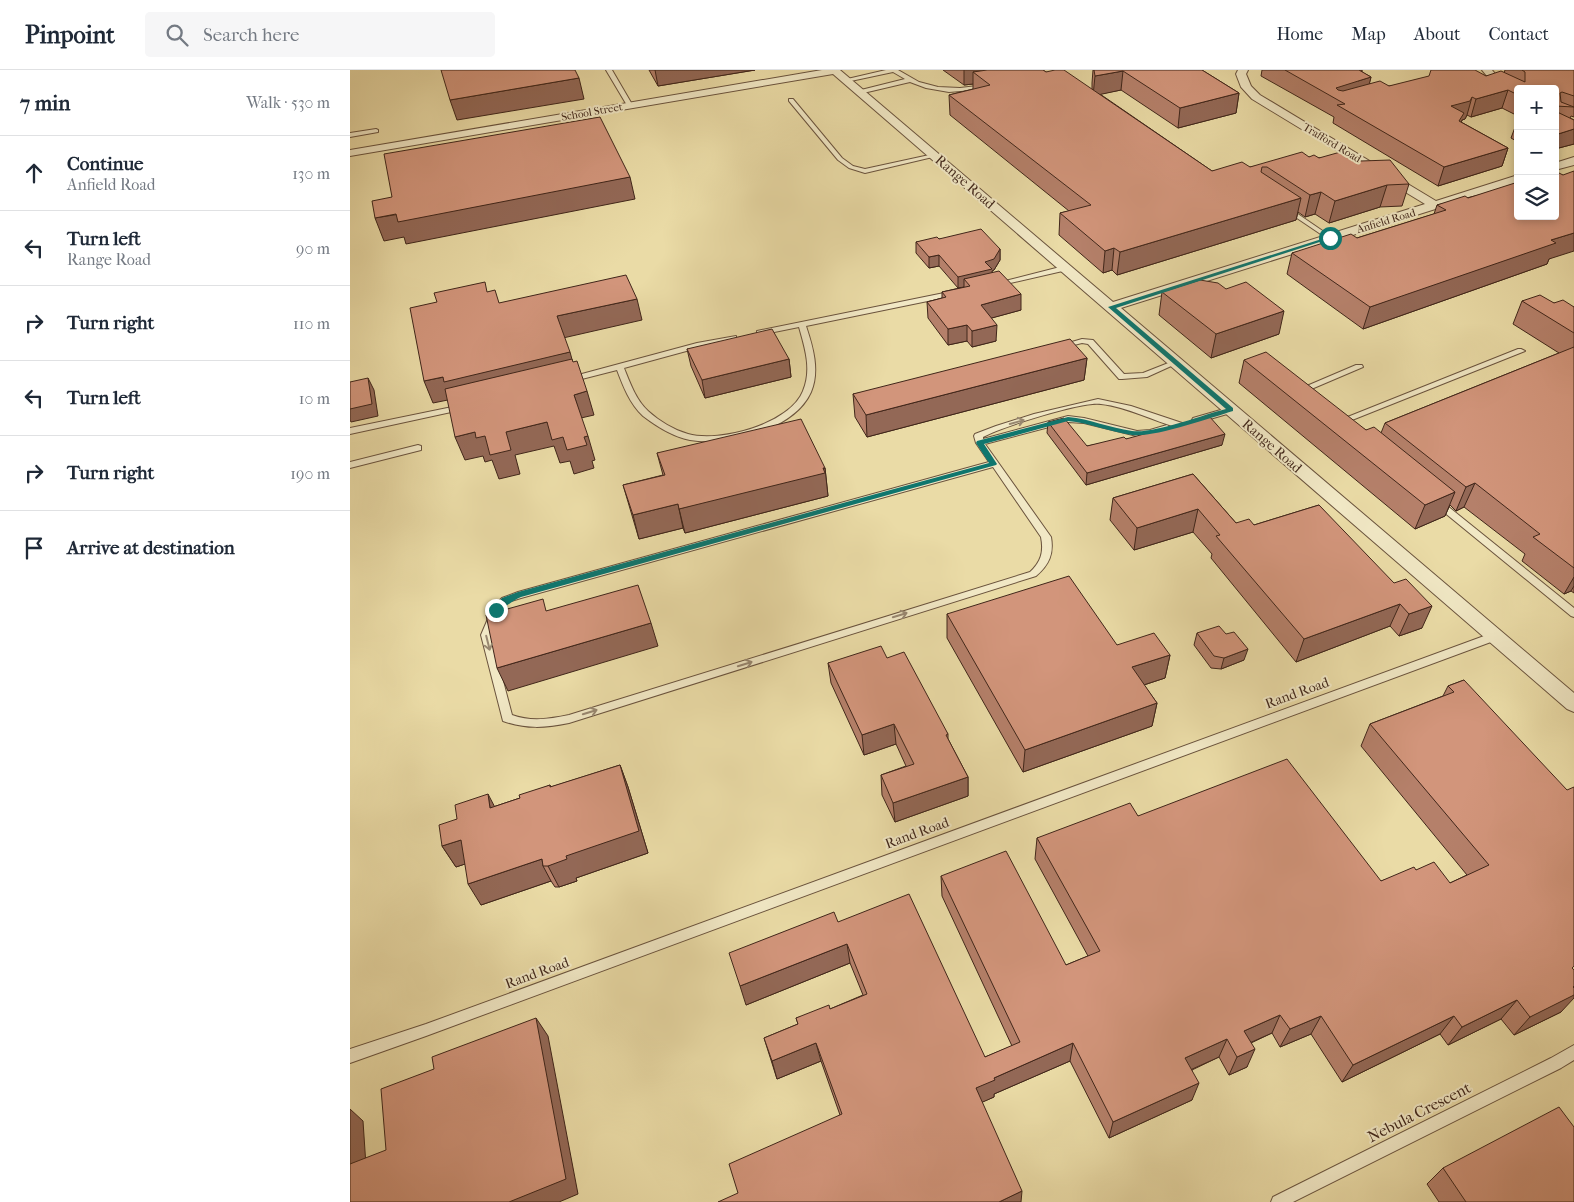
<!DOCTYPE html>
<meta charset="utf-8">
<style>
:root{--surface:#fff;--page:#f6f6f7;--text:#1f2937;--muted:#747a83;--line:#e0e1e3}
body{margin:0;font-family:"IM FELL French Canon",serif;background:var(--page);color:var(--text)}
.controls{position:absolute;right:15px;top:15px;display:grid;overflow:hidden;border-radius:5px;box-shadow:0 2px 8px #0003}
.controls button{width:45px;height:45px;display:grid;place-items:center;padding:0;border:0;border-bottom:1px solid var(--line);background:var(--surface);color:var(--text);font:25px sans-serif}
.stop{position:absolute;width:15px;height:15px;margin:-11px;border:4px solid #0f766e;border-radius:50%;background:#fff}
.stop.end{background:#0f766e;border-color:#fff;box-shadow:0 1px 5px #0008}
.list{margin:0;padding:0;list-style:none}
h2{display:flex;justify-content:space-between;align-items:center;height:65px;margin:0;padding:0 20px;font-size:21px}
h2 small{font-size:16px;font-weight:400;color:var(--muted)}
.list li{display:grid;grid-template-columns:32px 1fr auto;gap:15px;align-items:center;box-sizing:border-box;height:75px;padding:0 20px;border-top:1px solid var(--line)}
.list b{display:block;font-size:19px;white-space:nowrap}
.list p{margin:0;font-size:16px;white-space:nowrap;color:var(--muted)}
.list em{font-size:16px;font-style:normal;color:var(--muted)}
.icon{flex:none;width:28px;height:28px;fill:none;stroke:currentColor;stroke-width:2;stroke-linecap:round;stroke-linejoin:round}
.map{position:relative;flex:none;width:1224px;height:1132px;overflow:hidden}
header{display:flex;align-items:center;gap:30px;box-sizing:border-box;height:70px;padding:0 25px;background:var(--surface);border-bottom:1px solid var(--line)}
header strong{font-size:24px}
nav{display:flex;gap:28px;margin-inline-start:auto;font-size:18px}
.search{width:350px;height:45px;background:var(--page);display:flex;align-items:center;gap:12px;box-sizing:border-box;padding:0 18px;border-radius:5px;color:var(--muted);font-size:19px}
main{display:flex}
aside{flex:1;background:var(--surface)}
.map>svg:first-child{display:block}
</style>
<header>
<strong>Pinpoint</strong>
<div class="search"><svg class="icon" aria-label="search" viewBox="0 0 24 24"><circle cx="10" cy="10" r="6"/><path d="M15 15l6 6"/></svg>Search here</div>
<nav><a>Home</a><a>Map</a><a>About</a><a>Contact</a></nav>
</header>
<main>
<aside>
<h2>7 min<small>Walk · 530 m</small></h2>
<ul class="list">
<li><svg class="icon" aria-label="ahead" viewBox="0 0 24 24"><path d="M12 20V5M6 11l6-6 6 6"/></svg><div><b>Continue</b><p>Anfield Road</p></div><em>130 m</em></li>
<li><svg class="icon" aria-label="left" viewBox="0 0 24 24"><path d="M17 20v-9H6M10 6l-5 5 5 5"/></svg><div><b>Turn left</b><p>Range Road</p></div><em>90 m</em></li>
<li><svg class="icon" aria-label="right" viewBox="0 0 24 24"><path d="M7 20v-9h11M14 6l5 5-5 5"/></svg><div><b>Turn right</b></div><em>110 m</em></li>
<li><svg class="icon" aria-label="left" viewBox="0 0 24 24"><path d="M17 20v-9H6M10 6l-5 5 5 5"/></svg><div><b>Turn left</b></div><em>10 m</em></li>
<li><svg class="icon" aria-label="right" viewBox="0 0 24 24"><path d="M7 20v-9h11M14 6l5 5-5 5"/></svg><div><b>Turn right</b></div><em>190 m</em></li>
<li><svg class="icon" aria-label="arrive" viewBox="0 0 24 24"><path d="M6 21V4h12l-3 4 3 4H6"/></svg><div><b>Arrive at destination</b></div></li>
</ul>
</aside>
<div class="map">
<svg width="1224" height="1132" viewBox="0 0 1224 1132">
<rect width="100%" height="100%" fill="#eadba6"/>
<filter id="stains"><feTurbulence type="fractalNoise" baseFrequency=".004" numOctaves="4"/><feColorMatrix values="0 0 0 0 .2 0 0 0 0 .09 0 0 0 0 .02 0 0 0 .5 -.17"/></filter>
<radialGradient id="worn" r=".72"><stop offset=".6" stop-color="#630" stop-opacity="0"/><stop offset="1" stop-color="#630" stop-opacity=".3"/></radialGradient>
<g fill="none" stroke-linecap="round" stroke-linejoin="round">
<g stroke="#6a533d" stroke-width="2">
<path id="lane" d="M256 0H262L283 36 282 37H278Z
M536 0H548L569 12 588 17 610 18 636 15 639 17 622 20 599 22 576 18 560 12 509 24 506 22 507 21 555 9 543 2 496 12 493 10Z
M439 29H443L492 88 503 96 515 99 584 84 587 86 515 103 499 98 488 90 439 31Z
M26 59 28 60V62L0 67V63Z
M935 138H939L983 168 978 169 935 140Z
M714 196H717V200L647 216 643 214Z
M604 221 608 223 607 225 456 256C463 277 470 301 461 322 444 360 378 376 340 370 324 367 306 356 293 346 280 334 273 316 267 300L220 312 216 310 217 308 347 273 386 266V270L351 277 274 298C280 313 286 330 298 341 309 351 324 360 338 364 370 373 440 354 453 321 462 300 455 278 449 257L410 265H407V261Z
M732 269 743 270 774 304 793 303 826 290 830 292 797 307 772 309H769L738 274 732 273 712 278 708 276Z
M1168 279H1171L1175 281 992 354 989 355 985 352Z
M1006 295H1012L1013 297 952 323H949L945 321Z
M748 329 781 336 832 353 833 355 829 358C803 351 778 337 751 334 732 331 652 357 633 367V369L718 346 734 348 787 361 800 360 817 355 821 358 820 360 800 365 787 366 734 353 718 352 635 374 701 467C704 484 699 495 686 506L219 653C195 658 176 659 153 651L131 565 143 537 152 528 168 522 639 392 626 373 624 366 625 364 646 356 684 344ZM643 397 691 467C694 482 691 492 680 502L219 645C200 649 181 652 162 645L141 565 150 542 158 532 171 528Z
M112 335 116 337 115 339 0 364V358Z
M881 337 885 340 884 342 846 353 842 350 843 348Z
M68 375 71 376V380L0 398V392Z
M1087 429 1090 430 1224 538V547L1221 546 1084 434 1083 432 1084 430Z
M1145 562 1149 563 1150 566 1149 569 76 966 0 993V979L76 954Z
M1224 975V990L1211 998 943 1132H921L923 1127 1201 988Z"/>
</g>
<g stroke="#6a533d" stroke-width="2">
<path id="street" d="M472 0H490L763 232 1075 134 902 29 891 17 886 4 888 0H898L896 4 901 16 910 25 1086 131 1168 105V113L771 238 1224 623V642L1217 639 483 4 0 86V80Z
M1132 0H1142L1150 10 1168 21V28L1146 17Z
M1224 87V95L1205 100V93Z"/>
</g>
<use href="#lane" fill="#f1e8c5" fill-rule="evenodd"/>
<use href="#street" fill="#f1e8c5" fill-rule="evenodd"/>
</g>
<path fill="#b5806a" stroke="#40261a" d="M299 0H405L308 16Z
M593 0H693L696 2 742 20V13L743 0H852L889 23 886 43 828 58 771 20 750 24 862 101 900 97 959 87 1011 91 1059 114 1052 136 1030 137 979 153 965 144 955 147 948 142 946 150 767 205 762 200 753 203 709 165 710 143 719 141 600 45 599 25 623 19V14L614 15Z
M912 0H1012V2L1021 7 1019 14 1039 16 1136 6 1154 3 1155 0H1224V47L1221 46 1220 48 1224 50V74L1205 79V19H1168V46L1152 38 1121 47 1117 45 1115 49 1112 50 1111 52 1158 78 1152 96 1088 116 983 53 984 47 911 6Z
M1167 52H1168V72L1161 68Z
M1213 105 1199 189 1197 194 1013 259 937 204 942 183 1007 168 1084 144 1087 135Z
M589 169 650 179V190L644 200 642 201V203L671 240 641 248 646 271 622 277 617 271 598 275 578 248 577 232 592 228V222L614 217 608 218 589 196 579 198 566 183V172Z
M876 219 929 264 861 288 809 245 812 222Z
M1172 231 1204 233 1224 237V523L1221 521 1214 524 1172 491 1175 484 1114 437 1106 441 1100 435 1095 446 1065 459 889 313 894 290 1016 360 1031 363 1035 353 1209 283 1163 254Z
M337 279 439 289 441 307 355 328 341 296Z
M737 288 734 310 517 367 505 347 503 324Z
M698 352 737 376 776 369 872 375 736 415 697 363Z
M307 383 475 398 478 426 335 463 333 458 289 469 273 415 313 405Z
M843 404 886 453 904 455 969 435 1072 558 1049 566 1040 556 946 592 861 488 862 484 843 462 784 480 760 450 763 428Z
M597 544 820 585 815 608 794 615 807 633 802 656 673 702 597 568Z
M847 563 894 590 871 599 861 598 844 575Z
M537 588 598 664V669L618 707V726L545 752 532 725 531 705 556 696 546 674 514 685 481 613 478 593Z
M1114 610 1211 942 1164 965 1151 949 1098 975 1090 964 992 1012 961 964 930 977 922 963 901 973 897 997 879 1005 869 987 842 1000V1030L759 1068 720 991 644 1024V1027L632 1032 388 1123 490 1045 471 991 427 1009 414 968 448 954 446 948 480 939 513 925 500 893 396 935 488 852 635 987 662 976 592 826 591 806 716 895 738 886 685 789 687 768 788 746 1031 811 1066 800 1100 813 1117 805 1011 676 1020 654 1093 626 1098 616Z
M270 695 278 717 298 783 226 808 227 811 209 817H205L201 811 131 835 115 794 106 797 92 776 107 749 170 728 200 715 201 717Z
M1093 1098 1224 1132H1089L1077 1114Z"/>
<path fill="#936856" stroke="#40261a" d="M305 0H405L308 16Z
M614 0H672L623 2V14L614 15Z
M1009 0H1012L1008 11 1021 7 1017 24 993 32 986 18Z
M773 1 771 20 743 26 745 6Z
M229 8 234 29 107 50 100 30Z
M1158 20 1152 38 1121 47 1126 29Z
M889 23 886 43 828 58 830 38Z
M1122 27 1117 45 1115 49 1112 50 1108 61 1103 69 1101 36Z
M1224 59V74L1205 79V65Z
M1158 78 1152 96 1088 116 1094 97Z
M280 107 285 129 56 174 54 167 34 171 25 148Z
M1037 115 1030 137 979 153 985 131Z
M971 122 965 144 955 147 960 125Z
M951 128 946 150 767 205 770 182Z
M1224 163V181L1199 189 1197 194 1013 259 1020 237 1201 170Z
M764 178 762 200 753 203 755 181Z
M650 179V190L644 200 642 201V210L614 209V217L608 218V207L635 192Z
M589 185V196L579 198V187Z
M671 224V240L631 251V235Z
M287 229 292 250 213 268 207 246Z
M934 241 929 264 861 288 866 264Z
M617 255V271L598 275V259Z
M647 255 646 271 622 277V261Z
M220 282 226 304 83 333 74 311Z
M737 288 734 310 517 367 516 345Z
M439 289 441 307 355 328 352 310Z
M18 308 24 320 28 346 1 352 0 350V339Z
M237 321 244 345 231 348 224 325Z
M197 352 213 367H234L238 366 245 390 242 391 244 398 224 404 220 391 210 393 204 376 165 385 170 404 149 409 142 390 135 392 133 386 115 390 105 367 125 362H156Z
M875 364 872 375 736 415 737 403Z
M475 398 478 426 335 463 329 439Z
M1125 413 1114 437 1106 441 1116 417Z
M1105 422 1095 446 1065 459 1075 435Z
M328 434 333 458 289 469 283 445Z
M848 439 843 462 784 480 787 458Z
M1224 507V516L1221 521 1214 524Z
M1050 534 1040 556 946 592 954 569Z
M1082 536 1072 558 1049 566 1059 544Z
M301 553 308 576 158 621 147 598Z
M898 579 894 590 871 599 874 588Z
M820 585 815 608 778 620 782 597Z
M807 633 802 656 673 702 675 680Z
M544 654 546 674 514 685 512 665Z
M270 695 278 717 298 783 226 808 227 811 209 817 198 796 216 786Z
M618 707V726L545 752 543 733Z
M138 724 150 747 140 738Z
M111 770 124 791 106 797 92 776Z
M192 789 193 796 201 811 131 835 118 814Z
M497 874 500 893 396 935 390 916Z
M1224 916V928L1211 942 1164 965 1180 947Z
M1167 930 1151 949 1098 975 1112 957Z
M930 945 922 963 886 979 894 961Z
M971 946 961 964 930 977 940 959Z
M1104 946 1090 964 992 1012 1003 995Z
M186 948 198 966 228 1124 209 1132H159Z
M877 969 869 987 829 1005 835 988Z
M466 973 471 991 427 1009 422 991Z
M723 973 720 991 644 1024V1027L626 1035V1018L644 1008Z
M905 979 897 997 879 1005 887 987Z
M849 1013 842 1030 759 1068 763 1052Z
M0 1039 13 1051 17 1111 0 1096Z
M672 1121 671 1132H649Z"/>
<path fill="#d2957b" stroke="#40261a" d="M91 0H225L229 8 100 30Z
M637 0H693L696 2 705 0H714L862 101 892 92 900 97 952 82 959 87 964 85 969 88 994 81 1011 91 1040 90 1059 114 1037 115 985 131 971 122 960 125 917 97H912L911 102 951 128 770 182 764 178 755 181 710 143 741 135 599 25 640 15 623 2Z
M744 0H852L889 23 830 38 773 1 745 6Z
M935 0H1009L1021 7 986 18 988 20 993 21 1030 11 1039 16 1079 6 1081 0H1125L1136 6 1151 1 1175 12V2L1172 0H1224V26L1212 22 1210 23 1211 32 1224 37 1205 36V19H1168V25L1158 20 1126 29 1122 27 1120 31 1101 36 1114 43 1109 51 1158 78 1094 97 987 35 995 34Z
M1205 41 1224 50V59L1205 65Z
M250 47 280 107 48 152 46 144 25 148 22 131 42 127 34 84Z
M1205 101 1213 105 1224 101V163L1201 170 1206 173 1020 237 942 183 1001 164 1007 168 1096 140 1087 135 1115 126 1118 128 1168 112V146H1205Z
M631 159 650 179 644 189 635 192 642 199 608 207 589 185 579 187 566 172 587 167 589 169Z
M649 201 671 224 631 235 647 255 622 261 617 255 598 259 577 232 596 227 592 222 620 216 614 209Z
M276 205 287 229 207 246 220 282 94 312 93 307 74 311 60 238 87 232 84 223 135 212 137 222 145 220 149 233Z
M850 210 868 213 876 219 896 212 934 241 866 264 812 222Z
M1190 225 1204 233 1213 230 1224 237V263L1172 231Z
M422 259 439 289 352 310 337 279Z
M720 269 737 288 516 345 503 324Z
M1224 277V498L1183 467 1190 464 1125 413 1116 417 1035 353Z
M916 282 1016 360 1024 357 1105 422 1075 435 894 290Z
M222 289 223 292 227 291 237 321 224 325 238 366 234 367 237 375 217 380 213 367 202 370 197 352 156 362 161 380 140 385 135 366 126 368 125 362 105 367 95 319Z
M18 308 22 334 0 339V312Z
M859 346 875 364 737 403 698 352 714 348 737 376 774 367 776 369Z
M451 349 475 398H473L475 403 329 439 328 434 283 445 273 415 315 405 307 383Z
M843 404 886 453 899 449 904 455 969 435 1044 513 1056 509 1082 536 1059 544 1050 534 954 569 866 466 870 465 848 439 787 458 763 428Z
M719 506 767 575 804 563 820 585 782 597 807 633 675 680 597 544Z
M288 515 301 553 147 598 136 545 193 529 196 541Z
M869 556 876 564 884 562 898 579 874 588 864 586 847 563Z
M531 576 537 588 554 582 598 664 596 665 618 707 543 733 531 705 564 694 544 654 512 665 478 593Z
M1114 610 1217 720 1224 717V896L1222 898 1224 900V916L1223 917 1224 918V925L1180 947 1167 930 1112 957 1104 946 1003 995 971 946 940 959 930 945 894 961 905 979 887 987 877 969 835 988 849 1013 763 1052 723 973 644 1008 645 1010 626 1018 672 1121 649 1132H368L388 1123 379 1094 492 1044 466 973 422 991 414 968 448 954 446 948 479 935 480 939 517 924 497 874 390 916 379 883 484 842 488 852 559 824 635 987 670 972 591 806 656 781 716 895 750 881 687 768 780 733 788 746 937 689 1031 811 1064 797 1066 800 1084 792 1100 813 1139 795 1020 654 1104 622 1098 616Z
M270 695 289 761 216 786 217 789 198 796H193L192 789 118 814 111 770 92 776 89 755 107 749 105 735 138 724 140 738 170 728 169 725 200 715V717Z
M186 948 216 1109 159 1132H0V1094L36 1080 31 1019 84 999 82 987Z
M1209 1037 1224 1057V1132H1116L1093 1098Z"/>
<defs><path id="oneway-shaft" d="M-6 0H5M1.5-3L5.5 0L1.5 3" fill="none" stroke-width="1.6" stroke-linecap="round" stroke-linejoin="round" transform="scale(1.25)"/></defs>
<g stroke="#988770">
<use href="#oneway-shaft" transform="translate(667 352) rotate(-15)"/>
<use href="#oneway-shaft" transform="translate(550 545) rotate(-17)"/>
<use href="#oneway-shaft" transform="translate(138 573) rotate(76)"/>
<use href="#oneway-shaft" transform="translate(395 594) rotate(-17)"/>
<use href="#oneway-shaft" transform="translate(240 642) rotate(-17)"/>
</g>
<path fill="#0f766e" d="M978 167 982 168 766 238 883 338V341C860 348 803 368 782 365 760 362 740 353 718 351L634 374 647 394 646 395 171 527C160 532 155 538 146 542L142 540 152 528 168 522 639 393 626 373 627 371 718 347C740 349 760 358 782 361 804 364 852 345 876 339L758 237Z"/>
<g text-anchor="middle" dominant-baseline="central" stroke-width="4" stroke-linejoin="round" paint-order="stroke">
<g font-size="11" fill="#40261a" stroke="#f1e8c5">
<text transform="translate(242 42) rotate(-10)">School Street</text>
<text transform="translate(982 73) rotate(31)">Trafford Road</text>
<text transform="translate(1036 151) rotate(-17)">Anfield Road</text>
</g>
<g font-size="14" fill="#40261a" stroke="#f1e8c5">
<text transform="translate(615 112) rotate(41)">Range Road</text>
<text transform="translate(922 376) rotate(41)">Range Road</text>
<text transform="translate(947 623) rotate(-20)">Rand Road</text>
<text transform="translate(567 763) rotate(-20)">Rand Road</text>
<text transform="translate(187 903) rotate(-20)">Rand Road</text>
</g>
<g font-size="16" fill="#40261a" stroke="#f1e8c5">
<text transform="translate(1069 1042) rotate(-27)">Nebula Crescent</text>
</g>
</g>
<rect width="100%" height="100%" filter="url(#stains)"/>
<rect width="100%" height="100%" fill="url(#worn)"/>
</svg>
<div class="controls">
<button>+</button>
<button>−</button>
<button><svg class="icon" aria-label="layers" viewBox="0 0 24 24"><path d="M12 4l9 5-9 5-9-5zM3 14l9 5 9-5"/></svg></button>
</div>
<div class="stop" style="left:980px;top:168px"></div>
<div class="stop end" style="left:146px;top:540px"></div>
</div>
</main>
